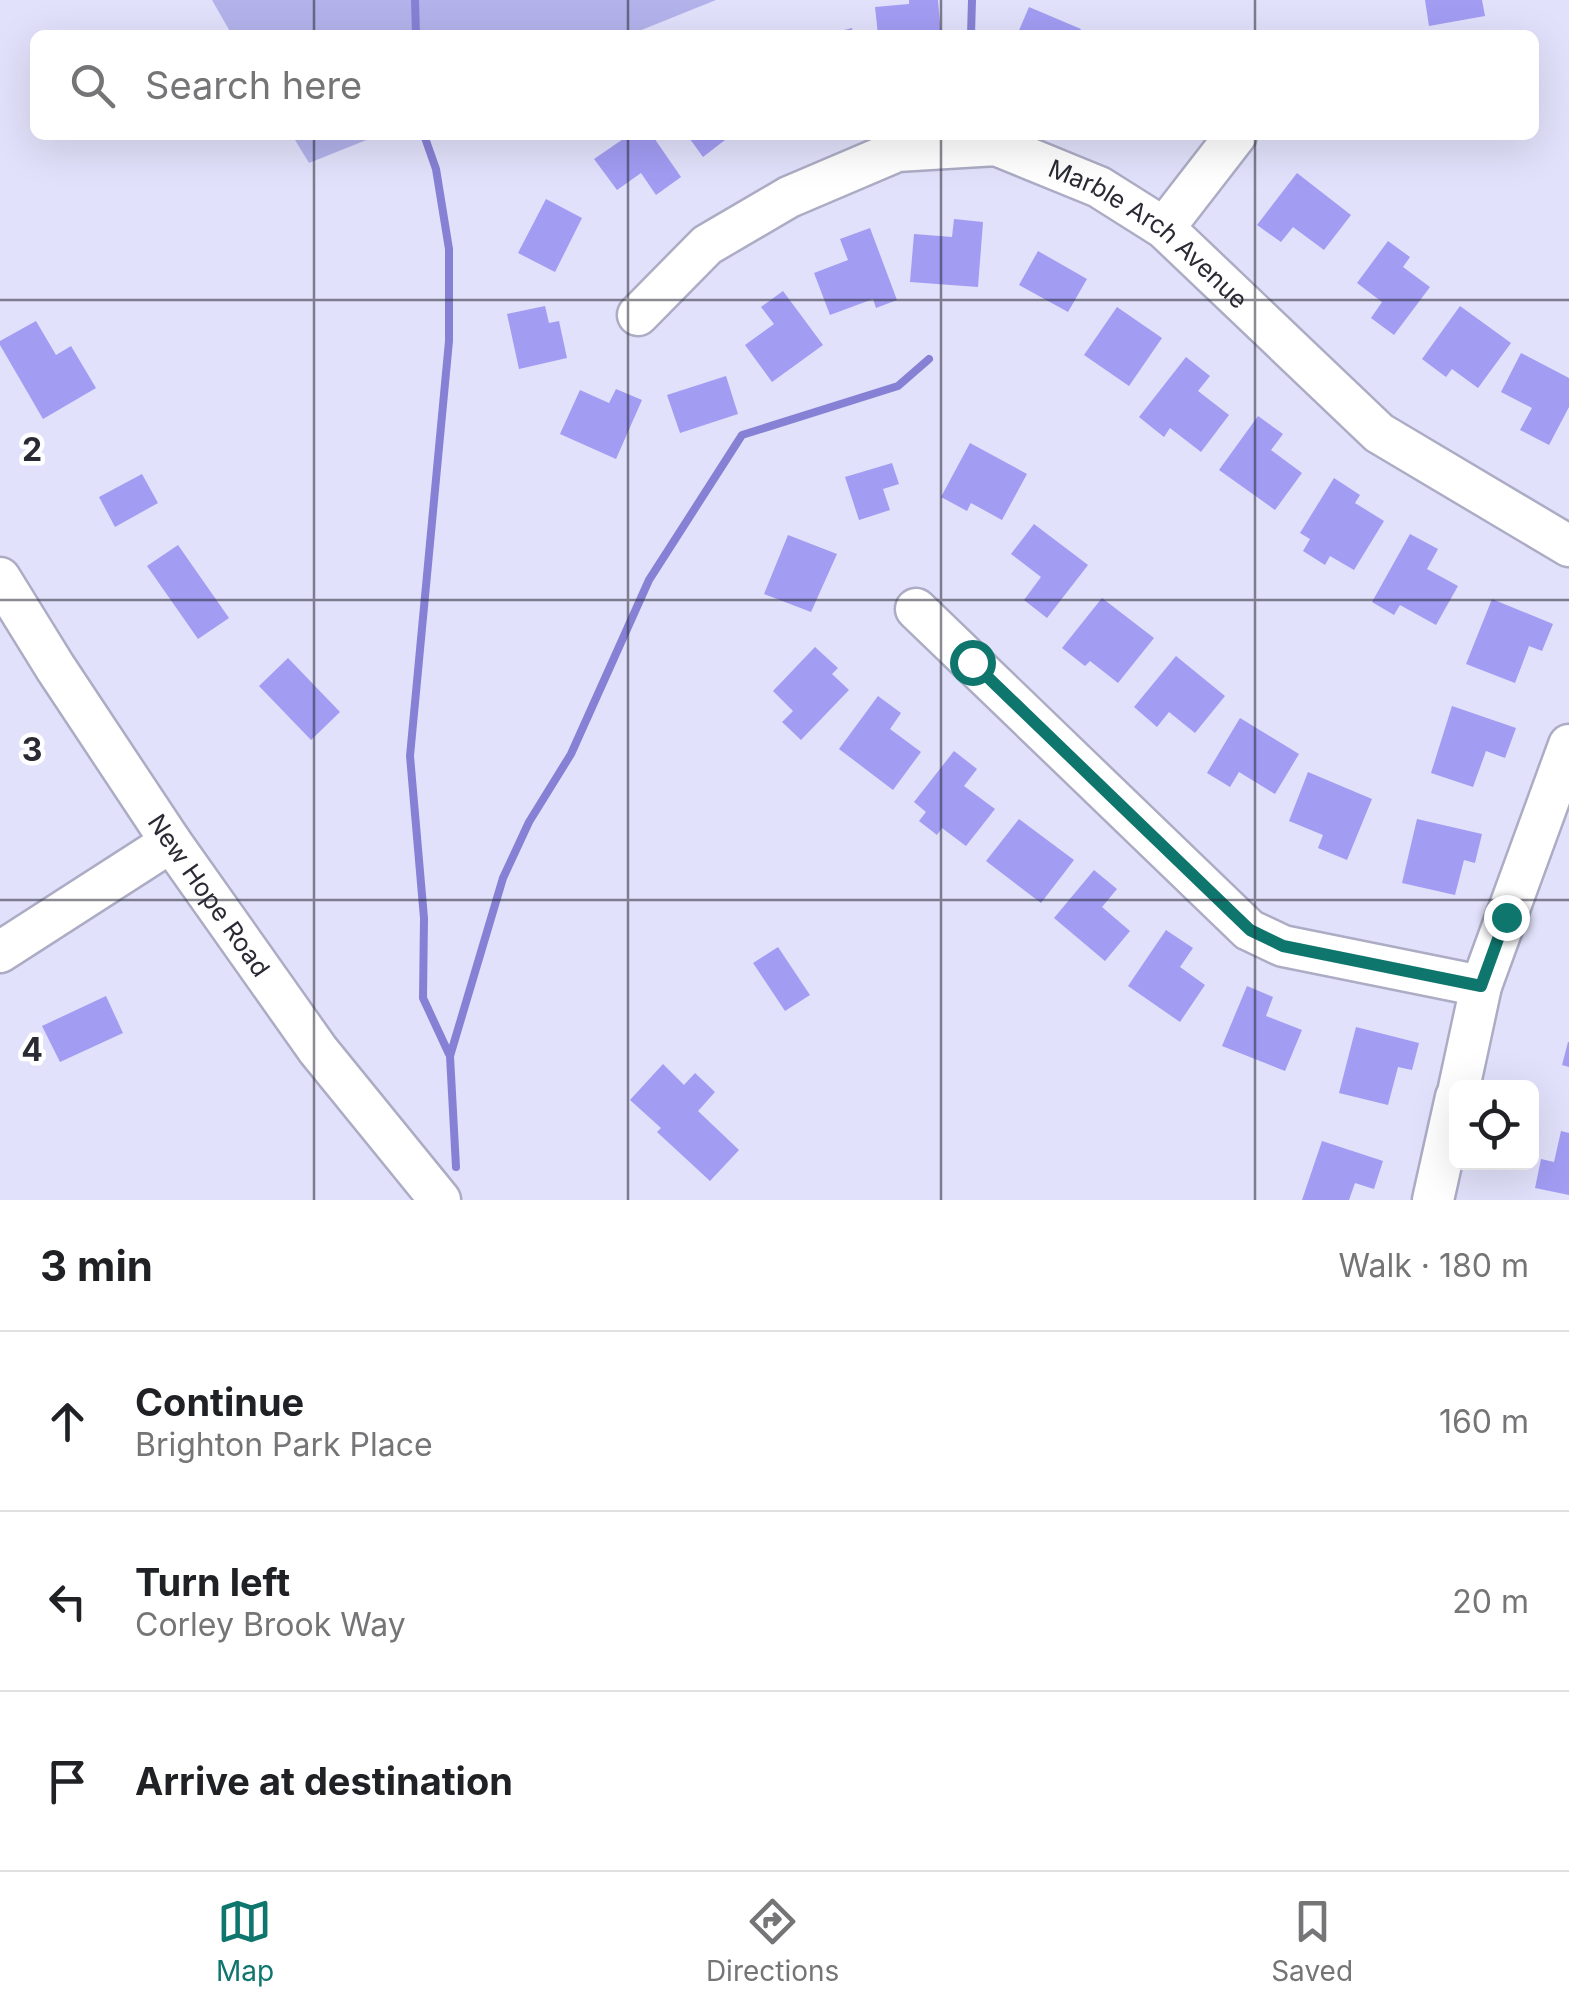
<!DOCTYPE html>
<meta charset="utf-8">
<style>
:root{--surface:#fff;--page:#f2f2f2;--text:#202124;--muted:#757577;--line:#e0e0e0;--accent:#0f766e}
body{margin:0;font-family:Inter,sans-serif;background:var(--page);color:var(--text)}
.controls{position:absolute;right:30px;bottom:30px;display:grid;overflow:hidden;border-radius:15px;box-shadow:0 10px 40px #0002}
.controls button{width:90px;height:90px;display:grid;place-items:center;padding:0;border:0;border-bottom:2px solid var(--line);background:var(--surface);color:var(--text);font:50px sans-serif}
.stop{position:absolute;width:30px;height:30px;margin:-22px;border:8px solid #0f766e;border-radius:50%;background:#fff}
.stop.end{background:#0f766e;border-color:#fff;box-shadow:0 2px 10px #0008}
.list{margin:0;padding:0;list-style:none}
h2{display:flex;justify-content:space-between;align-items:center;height:130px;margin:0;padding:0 40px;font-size:42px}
h2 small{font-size:32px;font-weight:400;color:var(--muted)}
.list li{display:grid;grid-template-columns:65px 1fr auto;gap:30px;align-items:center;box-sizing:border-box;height:180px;padding:0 40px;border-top:2px solid var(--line)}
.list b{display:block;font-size:38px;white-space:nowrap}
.list p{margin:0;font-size:32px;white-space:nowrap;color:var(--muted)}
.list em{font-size:32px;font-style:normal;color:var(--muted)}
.icon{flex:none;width:55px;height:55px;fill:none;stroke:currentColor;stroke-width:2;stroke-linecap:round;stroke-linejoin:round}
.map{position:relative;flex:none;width:1569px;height:1200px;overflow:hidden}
.search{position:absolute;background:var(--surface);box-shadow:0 10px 40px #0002;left:30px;right:30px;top:30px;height:110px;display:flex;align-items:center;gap:25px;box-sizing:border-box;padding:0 35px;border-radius:15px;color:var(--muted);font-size:38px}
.sheet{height:670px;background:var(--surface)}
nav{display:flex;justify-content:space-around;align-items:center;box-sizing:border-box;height:140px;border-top:2px solid var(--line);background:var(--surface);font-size:28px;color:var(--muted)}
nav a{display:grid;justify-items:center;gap:5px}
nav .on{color:var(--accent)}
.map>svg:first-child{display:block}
</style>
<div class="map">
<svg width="1569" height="1200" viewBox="0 0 1569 1200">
<rect width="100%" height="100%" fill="#e1e1fb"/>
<path fill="#b3b2eb" d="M212 0H716L629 35H232Z
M292 135H379L309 163Z"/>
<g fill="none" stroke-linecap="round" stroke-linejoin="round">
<path stroke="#8781d5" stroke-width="8" d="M415 0 416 35
M971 35 972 0
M424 135 436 169 449 249V341L410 756 424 918 423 998 449 1054
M456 1167 450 1056 503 878 529 822 571 754 649 580 742 435 898 386 929 359"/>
</g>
<path fill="#a29cf3" d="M909 0H938L941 35H878L875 7 909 4Z
M1425 0H1482L1485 16 1429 26Z
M1029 7 1081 29 1078 35H1017Z
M852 28 853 35H830L829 34Z
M629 135H652L681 177 656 195 641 173 617 190 594 159Z
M687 135H721L725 140 703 157Z
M1297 173 1351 215 1324 250 1293 227 1281 242 1257 225Z
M546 199 582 218 555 272 518 253Z
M954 219 983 222 978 287 910 282 914 234 952 237Z
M870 228 897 300 876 308 873 299 830 315 814 273 848 260 840 239Z
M1388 241 1410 257 1403 267 1430 287 1394 335 1371 318 1382 302 1357 283Z
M1038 251 1087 279 1068 312 1019 285Z
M783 291 823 345 772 382 745 345 774 324 761 307Z
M545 306 549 323 559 321 567 358 519 369 507 314Z
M1460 306 1511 343 1478 388 1452 369 1446 377 1422 359Z
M1117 307 1162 338 1129 386 1084 355Z
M36 321 56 355 71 346 96 388 43 419 0 345V341Z
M1521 353 1569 378V407L1549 445 1520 430 1532 408 1501 392Z
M1186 357 1210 376 1198 391 1229 415 1201 452 1170 428 1164 437 1139 417Z
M726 376 738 414 680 433 667 395Z
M616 389 642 400 616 459 560 434 580 390 609 403Z
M1258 416 1283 434 1271 450 1302 473 1275 510 1219 470Z
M970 443 1027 474 1002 520 971 503 967 511 941 497Z
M892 463 899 484 883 489 890 510 859 520 845 477Z
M142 474 158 503 115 527 99 497Z
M1334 478 1360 495 1355 503 1384 521 1354 570 1330 556 1325 565 1303 551 1310 539 1300 533Z
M1034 524 1088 565 1047 618 1024 600 1041 577 1011 554Z
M1410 534 1438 549 1427 569 1458 586 1436 625 1400 605 1394 615 1372 602Z
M788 535 837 554 811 612 764 594Z
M178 545 229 618 198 639 147 566Z
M1102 598 1154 638 1118 683 1090 661 1085 666 1062 648Z
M1492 599 1553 624 1542 651 1529 646 1515 683 1466 664Z
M815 647 838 668 832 674 849 690 801 740 782 722 793 711 773 691Z
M1176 656 1225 696 1195 733 1169 712 1157 727 1134 707Z
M288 658 340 712 311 740 259 686Z
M878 696 901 713 890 729 921 752 893 790 839 749Z
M1452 706 1516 728 1505 758 1486 751 1473 787 1431 773Z
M1240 718 1299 754 1275 794 1239 772 1230 787 1207 773Z
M954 751 977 769 964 786 995 809 966 846 942 828 937 835 919 821 926 812 914 802Z
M1308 772 1372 799 1347 860 1318 848 1323 835 1289 821Z
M1019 819 1074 860 1041 903 986 861Z
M1417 819 1482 834 1475 863 1464 860 1455 895 1402 883Z
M1094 870 1117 889 1102 907 1130 931 1105 961 1054 918Z
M1166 930 1193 948 1180 967 1205 985 1180 1022 1128 986Z
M778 947 810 995 785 1011 753 963Z
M1247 986 1273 997 1266 1016 1302 1030 1285 1071 1222 1046Z
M106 996 123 1033 60 1062 42 1026Z
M1356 1027 1419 1043 1412 1070 1398 1067 1388 1105 1339 1093Z
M1568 1042H1569V1067L1562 1065Z
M663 1064 684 1085 695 1073 715 1092 698 1111 739 1150 710 1181 657 1132 661 1128 630 1100Z
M1561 1131 1569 1133V1195L1535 1188 1541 1159 1554 1162Z
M1322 1141 1383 1161 1374 1189 1355 1183 1349 1200H1302Z"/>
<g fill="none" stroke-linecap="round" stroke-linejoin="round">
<g stroke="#acacc5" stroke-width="45">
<g id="minor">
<path d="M1164 228 1236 135"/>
<path id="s1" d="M638 315 707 245 789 197 897 151 996 145 1099 187 1164 228 1379 433 1569 546"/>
<path id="s2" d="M0 578 55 667 171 842 318 1050 440 1200"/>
<path d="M916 609 1249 930 1283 946 1481 986"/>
<path d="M0 952 171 842"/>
<path d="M1459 1088 1481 986 1569 745"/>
<path d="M1433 1200 1456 1097"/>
</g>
</g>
<use href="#minor" stroke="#fff" stroke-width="40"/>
</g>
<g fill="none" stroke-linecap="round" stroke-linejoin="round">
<path stroke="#0f766e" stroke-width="12" d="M972 662 1250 930 1283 946 1481 986 1506 917"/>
</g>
<path fill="none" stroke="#2a2a34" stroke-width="2.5" stroke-opacity="0.55" d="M314 0V35M628 0V35M941 0V35M1255 0V35M314 135V1200M628 135V1200M941 135V1200M1255 135V1200M0 300H1569M0 600H1569M0 900H1569"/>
<g text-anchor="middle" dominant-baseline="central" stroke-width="9" stroke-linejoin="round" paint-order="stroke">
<g font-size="25" fill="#2a2a34" stroke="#fff">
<text stroke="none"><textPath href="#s1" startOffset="588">Marble Arch Avenue</textPath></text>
<text stroke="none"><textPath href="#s2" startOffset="380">New Hope Road</textPath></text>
</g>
</g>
<g font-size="32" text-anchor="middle" font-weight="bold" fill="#2a2a34" stroke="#fff" stroke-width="9" stroke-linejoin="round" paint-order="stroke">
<text x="32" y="461">2</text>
<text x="32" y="761">3</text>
<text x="32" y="1061">4</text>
</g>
</svg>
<div class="controls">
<button><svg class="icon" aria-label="locate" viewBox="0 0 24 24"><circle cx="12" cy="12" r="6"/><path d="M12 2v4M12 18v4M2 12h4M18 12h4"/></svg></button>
</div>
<div class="stop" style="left:972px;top:662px"></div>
<div class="stop end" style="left:1506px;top:917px"></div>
<div class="search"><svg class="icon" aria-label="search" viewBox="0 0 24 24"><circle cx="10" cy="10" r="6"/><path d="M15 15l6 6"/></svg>Search here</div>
</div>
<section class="sheet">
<h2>3 min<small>Walk · 180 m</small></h2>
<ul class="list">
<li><svg class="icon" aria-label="ahead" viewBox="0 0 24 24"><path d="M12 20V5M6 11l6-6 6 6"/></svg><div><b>Continue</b><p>Brighton Park Place</p></div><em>160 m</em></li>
<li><svg class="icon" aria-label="left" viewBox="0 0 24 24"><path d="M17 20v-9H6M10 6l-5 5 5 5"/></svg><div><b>Turn left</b><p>Corley Brook Way</p></div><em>20 m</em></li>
<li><svg class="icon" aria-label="arrive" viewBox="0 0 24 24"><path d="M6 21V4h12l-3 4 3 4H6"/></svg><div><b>Arrive at destination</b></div></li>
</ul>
</section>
<nav>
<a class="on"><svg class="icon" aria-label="map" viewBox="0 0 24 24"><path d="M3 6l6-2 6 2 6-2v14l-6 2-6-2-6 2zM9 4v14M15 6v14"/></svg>Map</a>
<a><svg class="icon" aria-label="directions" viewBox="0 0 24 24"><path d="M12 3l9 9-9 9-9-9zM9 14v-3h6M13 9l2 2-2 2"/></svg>Directions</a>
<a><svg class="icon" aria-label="saved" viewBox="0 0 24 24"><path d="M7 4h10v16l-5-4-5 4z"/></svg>Saved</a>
</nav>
